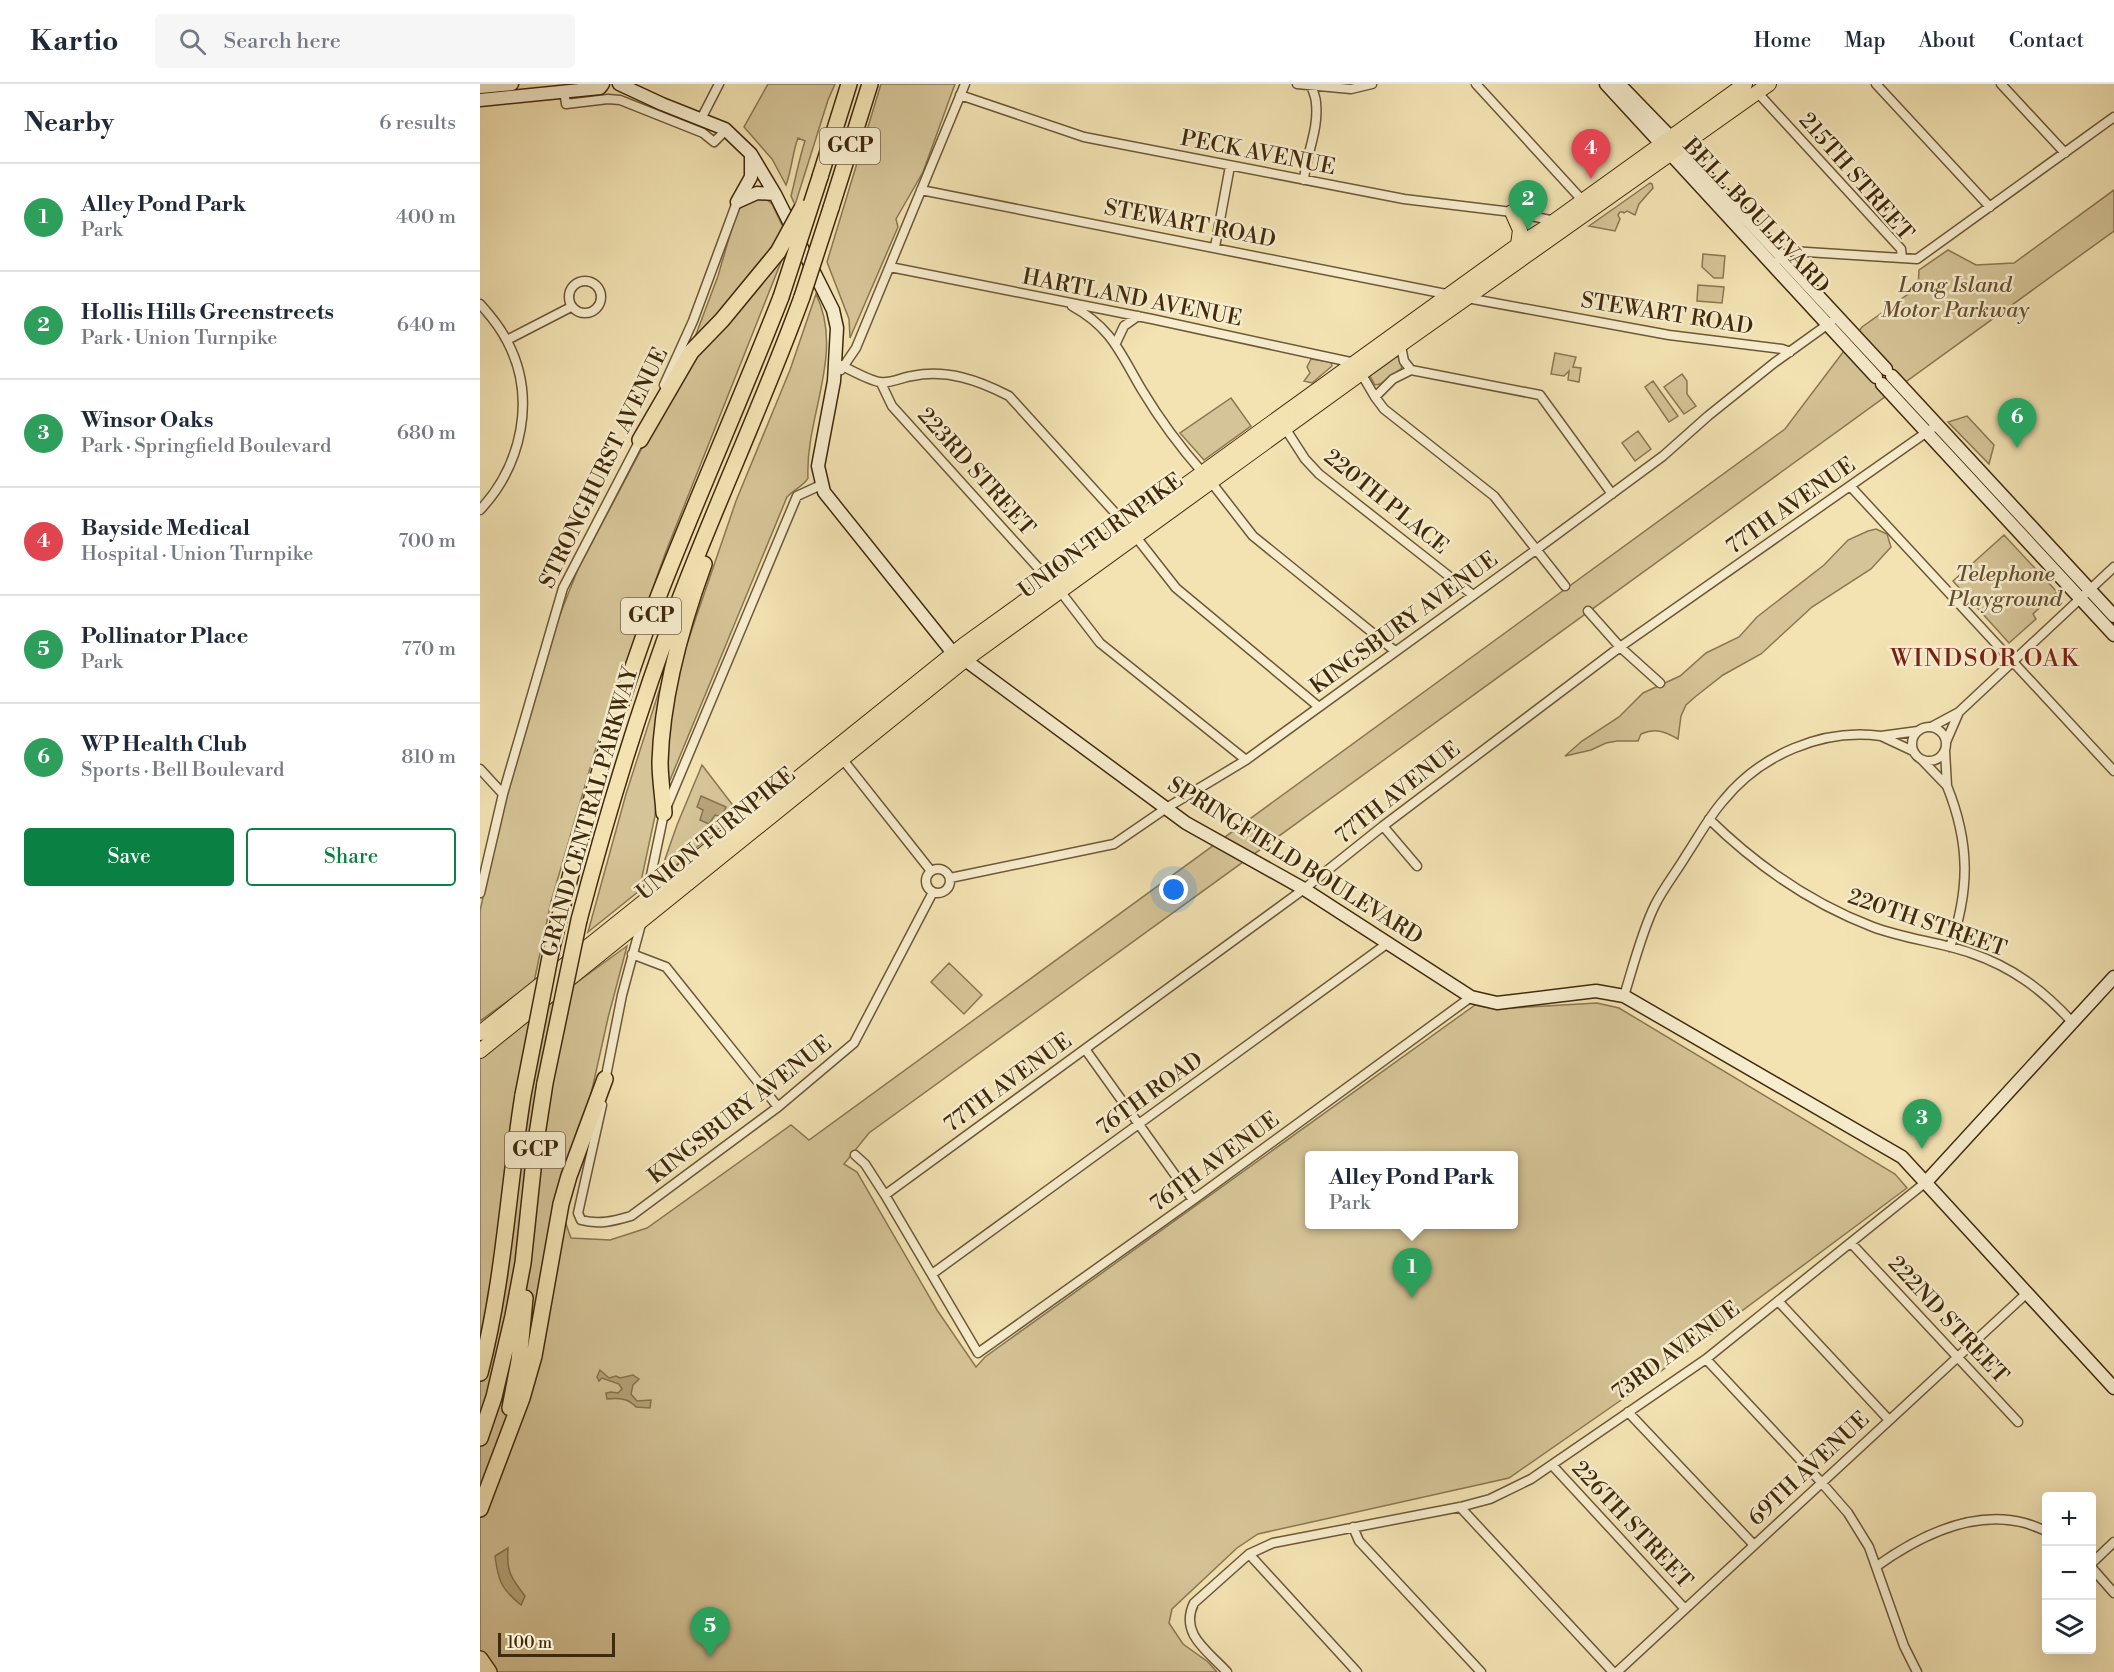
<!DOCTYPE html>
<meta charset="utf-8">
<style>
:root{--surface:#fff;--page:#f6f6f7;--text:#1f2937;--muted:#747a83;--line:#e0e1e3;--accent:#0b8043}
body{margin:0;font-family:"Libre Bodoni",serif;background:var(--page);color:var(--text)}
.controls{position:absolute;right:18px;bottom:18px;display:grid;overflow:hidden;border-radius:6px;box-shadow:0 6px 24px #0002}
.controls button{width:54px;height:54px;display:grid;place-items:center;padding:0;border:0;border-bottom:2px solid var(--line);background:var(--surface);color:var(--text);font:30px sans-serif}
.scale{position:absolute;left:18px;bottom:15px;width:117px;box-sizing:border-box;padding-left:6px;border:3px solid #402a0c;border-top:0;font-size:16px;line-height:21px;white-space:nowrap;color:#402a0c;-webkit-text-stroke:4px #f7edce;paint-order:stroke}
.you{position:absolute;left:694px;top:806px;width:21px;height:21px;margin:-15px;border:4px solid #fff;border-radius:50%;background:#1a73e8;box-shadow:0 0 0 9px #1a73e833}
.badge{display:grid;place-items:center;width:39px;height:39px;border-radius:50%;background:var(--accent);color:#fff;font-size:20px;font-weight:700}
.pin{position:absolute;translate:-50% -50px;filter:drop-shadow(0 2px 3px #0008)}
.pin::after{content:'';position:absolute;top:32px;width:21px;height:18px;background:inherit;clip-path:polygon(0 0,100% 0,50% 100%)}
.popup{position:absolute;left:825px;top:1067px;width:213px;height:78px;box-sizing:border-box;display:grid;place-content:center;border-radius:6px;background:var(--surface);filter:drop-shadow(0 2px 4px #0005);font-size:20px;white-space:nowrap;color:var(--muted)}
.popup b{font-size:22px;color:var(--text)}
.popup::after{content:'';position:absolute;left:50%;top:100%;margin-left:-12px;border:12px solid transparent;border-top-color:var(--surface)}
.list{margin:0;padding:0;list-style:none}
h2{display:flex;justify-content:space-between;align-items:center;height:78px;margin:0;padding:0 24px;font-size:26px}
h2 small{font-size:20px;font-weight:400;color:var(--muted)}
.list li{display:grid;grid-template-columns:39px 1fr auto;gap:18px;align-items:center;box-sizing:border-box;height:108px;padding:0 24px;border-top:2px solid var(--line)}
.list b{display:block;font-size:22px;white-space:nowrap}
.list p{margin:0;font-size:20px;white-space:nowrap;color:var(--muted)}
.list em{font-size:20px;font-style:normal;color:var(--muted)}
.actions{display:flex;gap:12px;padding:18px 24px}
.actions a{flex:1;padding:14px 0;border:2px solid var(--accent);border-radius:6px;text-align:center;font-size:21px;color:var(--accent)}
.actions .main{background:var(--accent);color:#fff}
.icon{flex:none;width:33px;height:33px;fill:none;stroke:currentColor;stroke-width:2;stroke-linecap:round;stroke-linejoin:round}
.map{position:relative;flex:none;width:1634px;height:1588px;overflow:hidden}
header{display:flex;align-items:center;gap:36px;box-sizing:border-box;height:84px;padding:0 30px;background:var(--surface);border-bottom:2px solid var(--line)}
header strong{font-size:28px}
nav{display:flex;gap:33px;margin-inline-start:auto;font-size:21px}
.search{width:420px;height:54px;background:var(--page);display:flex;align-items:center;gap:15px;box-sizing:border-box;padding:0 21px;border-radius:6px;color:var(--muted);font-size:22px}
main{display:flex}
aside{flex:1;background:var(--surface)}
.map>svg:first-child{display:block}
</style>
<header>
<strong>Kartio</strong>
<div class="search"><svg class="icon" aria-label="search" viewBox="0 0 24 24"><circle cx="10" cy="10" r="6"/><path d="M15 15l6 6"/></svg>Search here</div>
<nav><a>Home</a><a>Map</a><a>About</a><a>Contact</a></nav>
</header>
<main>
<aside>
<h2>Nearby<small>6 results</small></h2>
<ul class="list">
<li><span class="badge" style="background:#2e9e5b">1</span><div><b>Alley Pond Park</b><p>Park</p></div><em>400 m</em></li>
<li><span class="badge" style="background:#2e9e5b">2</span><div><b>Hollis Hills Greenstreets</b><p>Park · Union Turnpike</p></div><em>640 m</em></li>
<li><span class="badge" style="background:#2e9e5b">3</span><div><b>Winsor Oaks</b><p>Park · Springfield Boulevard</p></div><em>680 m</em></li>
<li><span class="badge" style="background:#e0444e">4</span><div><b>Bayside Medical</b><p>Hospital · Union Turnpike</p></div><em>700 m</em></li>
<li><span class="badge" style="background:#2e9e5b">5</span><div><b>Pollinator Place</b><p>Park</p></div><em>770 m</em></li>
<li><span class="badge" style="background:#2e9e5b">6</span><div><b>WP Health Club</b><p>Sports · Bell Boulevard</p></div><em>810 m</em></li>
</ul>
<div class="actions"><a class="main">Save</a><a>Share</a></div>
</aside>
<div class="map">
<svg width="1634" height="1588" viewBox="0 0 1634 1588">
<rect width="100%" height="100%" fill="#f3e3b3"/>
<filter id="stains"><feTurbulence type="fractalNoise" baseFrequency=".00333" numOctaves="4"/><feColorMatrix values="0 0 0 0 .2 0 0 0 0 .09 0 0 0 0 .02 0 0 0 .5 -.17"/></filter>
<radialGradient id="worn" r=".72"><stop offset=".6" stop-color="#630" stop-opacity="0"/><stop offset="1" stop-color="#630" stop-opacity=".3"/></radialGradient>
<path fill="#d5c497" stroke="#8a7752" stroke-width="1.5" fill-rule="evenodd" d="M288 0H355L348 16 315 121 311 112C316 93 319 75 325 57L318 54C312 70 312 85 306 101L292 75 264 43Z
M401 0H475L443 88 416 135 418 143 370 254 369 235 347 178Z
M1170 99 1172 100 1173 104 1159 120 1155 131 1147 127 1144 129 1143 128H1140L1138 131 1140 135 1135 147 1109 142Z
M1634 106V147L389 1049 364 1080 377 1088 457 1226 496 1283 505 1273 995 921 1016 925 1117 919 1139 924 1415 1090 1427 1104 1157 1305 1029 1394 778 1450 757 1464 692 1525 689 1539 703 1560 728 1578 737 1588H0V975L96 899 147 862 128 934 105 1037 78 1118 91 1154 130 1156 167 1144 311 1041 329 1056 1305 345 1382 243 1438 203 1439 186 1468 166 1496 181 1534 179ZM830 1072H1034V1140H830Z
M284 113 292 120 304 145 275 191 215 253 238 192 258 123 263 117Z
M1223 170 1245 172 1243 194H1234L1222 183Z
M300 175 301 178 185 470 116 664 71 818 54 898 0 937V827L29 696 79 533 98 485 209 275Z
M1218 201 1244 203 1242 219 1217 217Z
M336 210C365 270 325 332 328 394 325 401 313 406 307 413L190 696 184 697V674L198 586 256 417 310 286Z
M1075 269 1096 273 1093 283 1101 284 1099 298 1088 296 1089 287 1084 292 1071 290Z
M918 272 922 284 900 300 895 301 890 292Z
M831 275 851 278 852 282 832 299 824 297 830 289 827 283Z
M1202 290 1207 297V310L1216 322 1204 330 1184 303Z
M1173 297 1198 332 1189 338 1165 303Z
M751 314 771 342 724 376 700 349Z
M1487 332 1514 361 1509 380 1468 338Z
M1158 347 1171 365 1155 377 1142 359Z
M1396 445 1407 450 1411 463 1391 485 1332 523 1281 570 1243 591 1215 613 1206 621 1201 632 1198 655C1184 647 1176 644 1161 650L1158 657H1137L1126 659 1111 666 1085 672 1102 657 1139 633 1163 609 1200 592 1226 569 1259 553 1277 533 1344 481 1368 456 1388 447Z
M1524 451 1577 508 1553 530 1556 535 1529 559 1473 497Z
M188 579 175 732 159 807 108 848 146 710Z
M222 681 258 728 189 787 185 786 183 781 197 741Z
M469 879 502 911 484 930 451 898Z"/>
<path fill="#b6a47a" stroke="#87734e" stroke-width="1.5" d="M221 712 246 723 242 733 235 731 229 740 220 736 223 726 217 723Z
M120 1286 129 1294 136 1292 140 1294 153 1291 159 1295 153 1301 151 1310 157 1317 171 1316 170 1324 156 1323C148 1314 139 1314 127 1315L126 1309 131 1308 138 1309 142 1305 139 1300 122 1294 119 1297 117 1293Z
M28 1464C26 1487 31 1494 45 1512L41 1521C21 1505 18 1496 15 1472Z"/>
<g fill="none" stroke-linecap="round" stroke-linejoin="round">
<g stroke="#6d5836" stroke-width="11">
<path id="street" d="M817 0 871 5 892 0
M996 0 1103 117
M1396 0 1510 123
M1521 0 1585 69
M84 7 86 20 128 15 140 16 223 49 234 58 246 46
M1277 8 1421 165 1422 174
M480 11 604 53 924 115 1032 128 1075 137
M221 35 239 0
M824 96C826 70 839 46 836 19 836 13 832 6 831 0
M441 106 971 211
M735 163 750 82
M1299 175 1311 167 1437 175 1634 33
M410 183 672 235 875 279 895 313 904 325 1014 412 1085 502
M89 213a16 16 0 1 1 32 0a16 16 0 1 1-32 0Z
M987 214 1189 251 1302 265 1310 268
M0 220C10 231 20 243 27 257 57 313 42 381 0 426
M592 222C632 244 640 269 662 306 680 336 700 363 723 389
M27 256 91 223
M636 259 644 242 658 232
M921 262 924 277 931 286 1060 311 1132 410
M354 278C366 283 389 297 400 298 410 300 423 293 432 292 467 285 498 296 529 312L647 442
M361 286 376 264 485 0
M401 299 412 322 571 498
M184 301 213 237 257 118
M895 313 913 295 931 286
M805 344 825 375 839 390 993 511
M731 398 773 452 915 567
M1371 403 1634 687
M656 453 696 504 839 623
M580 507 620 559 766 676
M1108 527 1140 563 1180 599
M1479 628 1634 483
M1432 660a17 17 0 1 1 34 0a17 17 0 1 1-34 0Z
M1451 643 1479 628 1466 658
M1433 667 1401 652 1438 647
M360 672 451 787
M1442 676 1467 702 1465 667
M0 685 23 710
M1467 702C1490 759 1490 806 1470 863
M1229 735C1277 782 1330 819 1393 843 1425 855 1459 858 1491 869 1532 883 1563 906 1592 938
M903 742 937 782
M446 797a12 12 0 1 1 24 0a12 12 0 1 1-24 0Z
M470 794 634 760 688 723 766 676 1057 465 1183 372 1228 332 1294 279 1351 238
M0 809 23 710 83 504 161 354
M166 815 184 729 317 412 341 401
M152 870 186 883 298 1023
M1144 912C1153 883 1162 847 1175 821 1184 803 1197 787 1207 770 1219 752 1229 733 1243 717 1280 671 1342 644 1401 652
M605 965 713 1116
M125 997 142 911 161 840
M122 1021 98 1129 101 1136C119 1141 134 1137 151 1132L298 1023 374 959 453 808
M375 1071 385 1080 405 1111 498 1269 713 1116 991 913
M405 1111 824 805 903 742 1140 563 1457 341
M1371 1159 1538 1338
M452 1190 908 859
M1298 1217 1409 1336
M1226 1275 1341 1398 1368 1429 1389 1463 1424 1562 1437 1588
M1148 1328 1274 1461
M1072 1381 1205 1525
M980 1423 1133 1588
M873 1443 879 1457 1001 1588
M769 1470 877 1588
M1612 1479 1634 1458
M1397 1482C1439 1452 1492 1425 1545 1439 1552 1441 1559 1444 1566 1447
M1612 1484 1634 1509
M747 1588C728 1567 699 1550 714 1519L769 1470 793 1459 980 1423 1010 1415 1051 1395 1226 1275 1446 1098
M1137 1588 1547 1209"/>
</g>
<g stroke="#402a0c" stroke-width="15">
<path id="secondary" d="M139 0 182 20 245 45 271 70 295 110 353 226 357 244 354 297 338 382 344 408 469 564 706 739 824 805 991 913 1017 919 1116 907 1144 912 1422 1073 1634 1304
M1126 0 1396 293
M1139 0 1200 63 1406 285
M0 3 32 0
M0 16 120 4 123 0
M257 118 271 93V71
M257 118 277 109 295 110
M1412 292 1634 532
M1402 300 1634 551
M1446 1098 1634 893"/>
</g>
<g stroke="#402a0c" stroke-width="16">
<path id="primary" d="M1032 128 1040 146 1038 161
M0 949 485 560 1038 161 1062 146 1265 0
M0 967 485 576 927 256 1289 0"/>
</g>
<g stroke="#402a0c" stroke-width="18">
<path id="highway" d="M340 93 369 0
M351 124 390 0
M160 356 211 268 242 236 298 168
M184 729C183 712 180 695 180 678 182 611 201 543 224 480
M99 836C127 730 159 624 198 520 237 417 284 317 322 213
M72 863C102 744 135 626 179 511 218 411 262 313 301 213
M0 1289C24 1198 28 1104 43 1011
M30 1324 39 1277 45 1214
M0 1354 14 1313 33 1232 43 1179 56 1057 65 999
M0 1425 42 1314 54 1272 81 1120 89 1092 125 995
M0 1575 9 1588"/>
</g>
<use href="#street" stroke="#f7edce" stroke-width="8"/>
<use href="#secondary" stroke="#f7edce" stroke-width="12"/>
<use href="#primary" stroke="#f3e3b3" stroke-width="14"/>
<use href="#highway" stroke="#f3e3b3" stroke-width="15"/>
<g stroke="#402a0c" stroke-width="18" stroke-linecap="butt">
<path id="highway-bridge" d="M298 168 322 124
M301 213 340 93
M322 213 351 124
M65 999 99 836
M43 1011 72 863"/>
</g>
<use href="#highway-bridge" stroke="#f3e3b3" stroke-width="15"/>
</g>
<g text-anchor="middle" dominant-baseline="central" stroke-width="5" stroke-linejoin="round" paint-order="stroke">
<g fill="#f7edce" stroke="#776446" stroke-width="1.5">
<rect x="340" y="44" width="60" height="36" rx="4.5"/>
<rect x="141" y="514" width="60" height="36" rx="4.5"/>
<rect x="25" y="1048" width="60" height="36" rx="4.5"/>
</g>
<g font-size="21" font-weight="bold" fill="#402a0c">
<text x="370" y="62">GCP</text>
<text x="171" y="532">GCP</text>
<text x="55" y="1066">GCP</text>
</g>
<g font-size="22" fill="#402a0c" stroke="#f7edce">
<text transform="translate(778 69) rotate(11)">PECK AVENUE</text>
<text transform="translate(1376 93) rotate(49)">215TH STREET</text>
<text transform="translate(1276 132) rotate(47)">BELL BOULEVARD</text>
<text transform="translate(710 140) rotate(11)">STEWART ROAD</text>
<text transform="translate(652 214) rotate(11)">HARTLAND AVENUE</text>
<text transform="translate(1187 230) rotate(9)">STEWART ROAD</text>
<text transform="translate(124 384) rotate(-64)">STRONGHURST AVENUE</text>
<text transform="translate(496 388) rotate(48)">223RD STREET</text>
<text transform="translate(906 418) rotate(39)">220TH PLACE</text>
<text transform="translate(1311 422) rotate(-35)">77TH AVENUE</text>
<text transform="translate(621 452) rotate(-36)">UNION TURNPIKE</text>
<text transform="translate(924 539) rotate(-36)">KINGSBURY AVENUE</text>
<text transform="translate(918 709) rotate(-38)">77TH AVENUE</text>
<text transform="translate(110 728) rotate(-74)">GRAND CENTRAL PARKWAY</text>
<text transform="translate(236 750) rotate(-39)">UNION TURNPIKE</text>
<text transform="translate(815 777) rotate(32)">SPRINGFIELD BOULEVARD</text>
<text transform="translate(1447 839) rotate(19)">220TH STREET</text>
<text transform="translate(528 999) rotate(-36)">77TH AVENUE</text>
<text transform="translate(670 1010) rotate(-36)">76TH ROAD</text>
<text transform="translate(260 1026) rotate(-38)">KINGSBURY AVENUE</text>
<text transform="translate(735 1078) rotate(-36)">76TH AVENUE</text>
<text transform="translate(1468 1236) rotate(47)">222ND STREET</text>
<text transform="translate(1196 1267) rotate(-36)">73RD AVENUE</text>
<text transform="translate(1329 1385) rotate(-43)">69TH AVENUE</text>
<text transform="translate(1152 1441) rotate(47)">226TH STREET</text>
</g>
<g font-size="22" font-style="italic" fill="#65502f" stroke="#f7edce">
<text x="1475" y="201">Long Island<tspan x="1475" dy="25">Motor Parkway</tspan></text>
<text x="1525" y="490">Telephone<tspan x="1525" dy="25">Playground</tspan></text>
</g>
<g font-size="24" letter-spacing="1.5" fill="#7a1f14" stroke="#f7edce">
<text x="1505" y="575">WINDSOR OAK</text>
</g>
</g>
<rect width="100%" height="100%" filter="url(#stains)"/>
<rect width="100%" height="100%" fill="url(#worn)"/>
</svg>
<div class="controls">
<button>+</button>
<button>−</button>
<button><svg class="icon" aria-label="layers" viewBox="0 0 24 24"><path d="M12 4l9 5-9 5-9-5zM3 14l9 5 9-5"/></svg></button>
</div>
<div class="scale">100 m</div>
<div class="you"></div>
<div class="pin badge" style="left:932px;top:1214px;background:#2e9e5b">1</div>
<div class="popup"><b>Alley Pond Park</b>Park</div>
<div class="pin badge" style="left:1048px;top:146px;background:#2e9e5b">2</div>
<div class="pin badge" style="left:1442px;top:1065px;background:#2e9e5b">3</div>
<div class="pin badge" style="left:1111px;top:95px;background:#e0444e">4</div>
<div class="pin badge" style="left:230px;top:1573px;background:#2e9e5b">5</div>
<div class="pin badge" style="left:1537px;top:364px;background:#2e9e5b">6</div>
</div>
</main>
